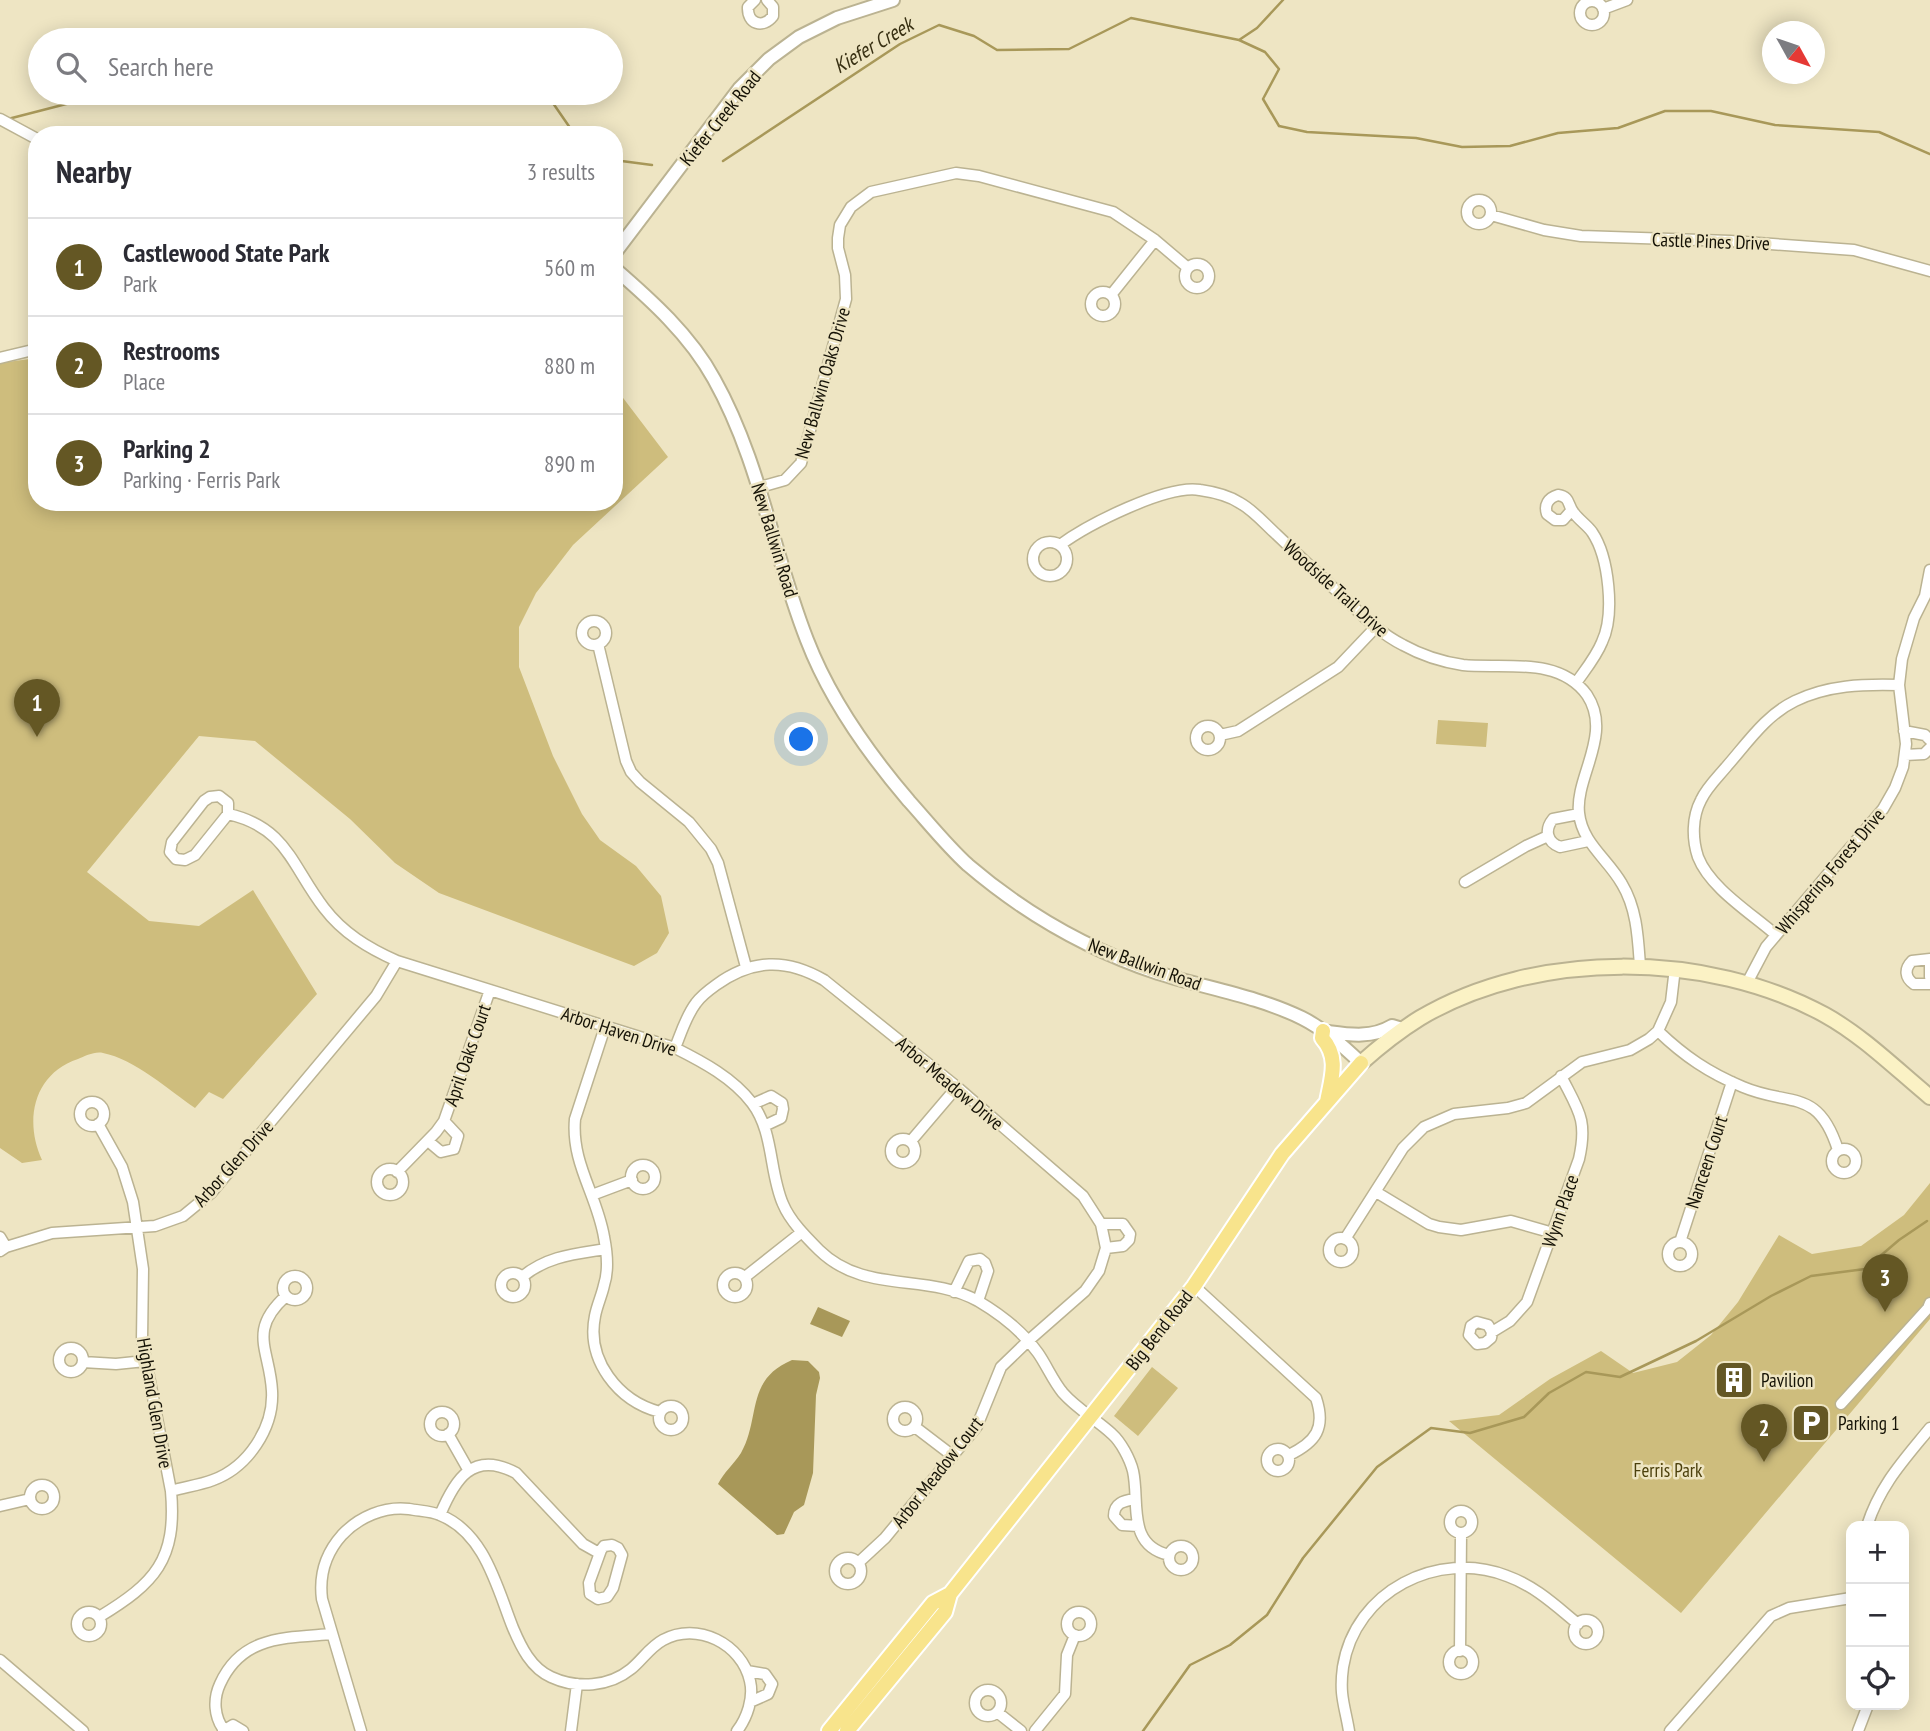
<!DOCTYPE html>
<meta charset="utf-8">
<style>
:root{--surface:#fff;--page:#f2f2f3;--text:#2b2b33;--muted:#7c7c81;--line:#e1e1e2;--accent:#645724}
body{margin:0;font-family:"PT Sans Narrow",sans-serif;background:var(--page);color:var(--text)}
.controls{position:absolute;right:21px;bottom:21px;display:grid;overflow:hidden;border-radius:14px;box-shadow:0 4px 18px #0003}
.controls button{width:63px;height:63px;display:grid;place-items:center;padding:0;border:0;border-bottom:2px solid var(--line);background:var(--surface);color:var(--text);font:35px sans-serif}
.compass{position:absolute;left:1762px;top:21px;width:63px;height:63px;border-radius:50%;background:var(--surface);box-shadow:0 4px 18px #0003;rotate:130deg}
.you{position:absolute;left:802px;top:740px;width:24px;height:24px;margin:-18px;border:5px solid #fff;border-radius:50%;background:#1a73e8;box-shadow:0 0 0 10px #1a73e833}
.badge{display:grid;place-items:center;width:46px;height:46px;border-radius:50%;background:var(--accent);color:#fff;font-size:23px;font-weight:700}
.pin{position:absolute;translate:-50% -58px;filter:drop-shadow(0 2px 4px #0008)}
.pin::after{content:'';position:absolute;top:37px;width:24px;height:21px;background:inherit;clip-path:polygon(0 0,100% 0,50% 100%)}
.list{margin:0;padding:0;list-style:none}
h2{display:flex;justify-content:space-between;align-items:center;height:91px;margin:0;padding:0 28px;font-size:30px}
h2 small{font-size:23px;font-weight:400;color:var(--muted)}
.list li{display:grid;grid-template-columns:46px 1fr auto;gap:21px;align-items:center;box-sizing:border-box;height:98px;padding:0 28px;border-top:2px solid var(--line)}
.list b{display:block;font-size:26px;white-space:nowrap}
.list p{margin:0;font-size:23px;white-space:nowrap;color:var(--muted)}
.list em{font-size:23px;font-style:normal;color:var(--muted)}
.icon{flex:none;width:38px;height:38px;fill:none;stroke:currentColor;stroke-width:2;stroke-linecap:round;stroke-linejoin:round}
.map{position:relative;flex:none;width:1930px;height:1731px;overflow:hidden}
.search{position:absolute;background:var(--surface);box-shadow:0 4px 18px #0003;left:28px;top:28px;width:595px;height:77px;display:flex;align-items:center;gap:18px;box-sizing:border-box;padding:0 24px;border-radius:38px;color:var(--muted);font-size:26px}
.panel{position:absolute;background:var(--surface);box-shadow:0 4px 18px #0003;left:28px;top:126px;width:595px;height:385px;border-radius:28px}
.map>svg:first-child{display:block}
</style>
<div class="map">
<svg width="1930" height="1731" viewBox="0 0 1930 1731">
<rect width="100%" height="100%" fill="#eee5c3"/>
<path fill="#cebd7d" d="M37 358V502H614V386L668 457 573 545 536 593 519 627V667L553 756 582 814 600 840 636 866 661 896 669 933 657 953 634 966 439 893 395 863 350 819 255 741 199 736 87 872 149 921 199 926 253 890 317 994 223 1099 209 1092 195 1108C169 1090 134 1059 103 1053 95 1051 85 1056 78 1059 33 1074 24 1121 42 1160L22 1163 0 1148V363Z
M1438 720 1488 723 1486 747 1436 744Z
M1930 1183V1319L1681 1613 1449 1421 1499 1415 1550 1379 1601 1351 1633 1373 1677 1362 1711 1335 1738 1302 1779 1235 1812 1254 1861 1246 1904 1215Z
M1152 1367 1178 1388 1138 1436 1114 1416Z"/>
<path fill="#a89859" d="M818 1307 850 1321 842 1337 810 1324Z
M792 1360 808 1361 819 1372 820 1378 816 1395 813 1473 804 1505 794 1512 784 1534 777 1535 718 1484C724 1472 734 1464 741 1453 761 1417 745 1380 792 1360Z"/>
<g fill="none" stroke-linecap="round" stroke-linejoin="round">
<path stroke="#a89859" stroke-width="2.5" d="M340 40 360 36 396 40
M1239 40 1265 52 1279 69 1263 99 1279 126 1307 132 1416 138 1462 147 1510 146 1558 133 1618 128 1665 111H1711L1775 125 1879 132 1930 154
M546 93 575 135
M8 119 74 102 121 100 156 103 197 93
M614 160 652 165
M723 161 900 44 939 25 974 36 997 50 1069 49 1131 18 1239 40 1257 28 1283 0
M1143 1731 1190 1665 1230 1645 1267 1615 1303 1558 1377 1467 1431 1428 1470 1433 1524 1417 1549 1393 1586 1372 1620 1377 1696 1341 1771 1296 1811 1276 1865 1269 1899 1240 1927 1221"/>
<g stroke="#bbb392" stroke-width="13">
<path id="minor" d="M755 0 748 7C747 24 763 29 773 16V7L767 0
M1580 13a12 12 0 1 1 24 0a12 12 0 1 1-24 0Z
M1603 9 1627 0
M0 119 37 139
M1467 212a12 12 0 1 1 24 0a12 12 0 1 1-24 0Z
M1491 215 1544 230 1581 236 1730 241 1854 250 1930 271
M1185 276a12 12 0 1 1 24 0a12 12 0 1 1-24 0Z
M1091 304a12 12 0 1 1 24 0a12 12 0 1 1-24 0Z
M1111 295 1155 240
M0 358 37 349
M760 487 785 480 801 463 846 299 845 275 838 248V238L840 225 851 207 871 192 956 173 979 176 1113 212 1155 240 1188 268
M1571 511 1563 520H1555L1547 514C1544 505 1548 498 1558 495 1571 497 1567 505 1574 513 1579 520 1587 525 1592 532 1609 557 1615 615 1602 642 1596 657 1585 670 1576 683
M1033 559a17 17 0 1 1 34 0a17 17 0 1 1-34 0Z
M1060 545C1087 525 1167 484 1200 490 1214 492 1228 495 1240 503 1253 510 1265 524 1276 534 1298 555 1320 575 1342 596 1361 614 1379 633 1403 645 1421 655 1443 662 1463 665 1504 669 1559 656 1587 695 1613 734 1575 777 1579 813 1582 843 1608 859 1622 884 1637 909 1638 938 1640 966
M582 633a12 12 0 1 1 24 0a12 12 0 1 1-24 0Z
M598 644 626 761 631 772 640 782 689 822 711 849 718 863 746 967
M1196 738a12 12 0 1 1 24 0a12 12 0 1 1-24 0Z
M1904 731 1925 735 1930 740
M1220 735 1238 731 1338 667 1376 627
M1905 755 1924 754 1930 748
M219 796 228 803V814L195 855 185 860 176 859 170 852 172 842 204 801 210 797Z
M228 814C287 827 292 867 324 908 343 933 368 948 397 961L675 1048C703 1062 733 1078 752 1103 774 1132 769 1172 783 1204 790 1221 806 1237 819 1250 865 1295 926 1272 978 1301 1000 1314 1023 1332 1038 1353 1047 1366 1053 1381 1063 1393 1077 1409 1097 1420 1112 1434 1121 1442 1130 1459 1133 1471 1140 1502 1126 1545 1169 1555
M1579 814 1553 819C1544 830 1547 842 1560 847L1588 841
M1465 882 1526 846 1548 836
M1776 935C1751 913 1710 888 1698 857 1692 839 1692 817 1701 800 1707 787 1718 777 1727 766 1748 742 1766 715 1795 701 1828 685 1863 684 1899 685
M1930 959 1912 961C1904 969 1905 978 1914 984H1930
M1930 959V977
M1747 983 1766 947 1883 809 1895 788 1903 767 1906 744 1899 685 1902 659 1914 618 1925 596 1930 570
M605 1027 575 1119C571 1163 597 1195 604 1237 607 1252 609 1270 604 1285 602 1295 597 1305 595 1316 586 1360 618 1401 660 1412
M1658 1031C1684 1056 1709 1073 1743 1087 1790 1107 1818 1087 1838 1150
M675 1048C681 1033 686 1016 696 1003 701 996 709 990 716 985 752 959 786 958 824 980L957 1087 1083 1196 1101 1224 1106 1248 1099 1271 1085 1291 1028 1341 1001 1367 977 1426 885 1538 858 1563
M80 1114a12 12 0 1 1 24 0a12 12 0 1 1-24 0Z
M753 1104 771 1096 782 1103 783 1109 781 1118 764 1126
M98 1124 122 1167 133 1202 143 1269 142 1340 171 1491C177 1560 155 1583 99 1617
M891 1151a12 12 0 1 1 24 0a12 12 0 1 1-24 0Z
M428 1141 441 1152 454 1149 458 1136 444 1121
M911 1141 957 1087
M1832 1161a12 12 0 1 1 24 0a12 12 0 1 1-24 0Z
M631 1177a12 12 0 1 1 24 0a12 12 0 1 1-24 0Z
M377 1182a13 13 0 1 1 26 0a13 13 0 1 1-26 0Z
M397 1172 436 1132 444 1121 490 990
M1376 1192 1429 1224 1439 1227 1461 1230 1511 1221 1553 1233
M592 1195 632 1180
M1101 1224H1123L1130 1234 1129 1240 1123 1246 1106 1248
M0 1237 6 1247
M1329 1250a12 12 0 1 1 24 0a12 12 0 1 1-24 0Z
M1345 1239 1403 1148 1424 1127 1454 1114 1508 1108 1526 1103 1582 1062 1630 1050 1649 1039 1658 1031 1671 1002 1675 968
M1668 1254a12 12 0 1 1 24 0a12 12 0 1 1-24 0Z
M1680 1242 1732 1082
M0 1251 6 1247 52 1233 155 1226 183 1216 211 1193 376 996 397 961
M723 1285a12 12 0 1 1 24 0a12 12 0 1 1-24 0Z
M501 1285a12 12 0 1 1 24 0a12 12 0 1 1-24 0Z
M283 1288a12 12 0 1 1 24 0a12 12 0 1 1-24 0Z
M522 1277C547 1256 575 1254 606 1249
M745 1277 802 1232
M1194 1286 1316 1398C1326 1428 1316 1442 1289 1455
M954 1292 969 1261 980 1259 985 1263 988 1271 978 1301
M1492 1332 1488 1325 1477 1322 1471 1326 1469 1335 1477 1344 1485 1343 1491 1338 1492 1332 1510 1321 1527 1302 1579 1159C1588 1119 1578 1110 1561 1076
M59 1360a12 12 0 1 1 24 0a12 12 0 1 1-24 0Z
M83 1362 116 1364 145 1361
M1841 1404 1928 1308 1930 1303
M659 1418a12 12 0 1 1 24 0a12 12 0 1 1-24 0Z
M893 1419a12 12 0 1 1 24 0a12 12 0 1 1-24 0Z
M430 1424a12 12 0 1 1 24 0a12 12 0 1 1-24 0Z
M915 1427 953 1456
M448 1434 469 1471
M1267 1460a11 11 0 1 1 22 0a11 11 0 1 1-22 0Z
M30 1497a12 12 0 1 1 24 0a12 12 0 1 1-24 0Z
M171 1491C185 1487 200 1485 213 1480 248 1467 274 1428 272 1391 270 1350 247 1331 286 1296
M1135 1499C1123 1501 1114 1503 1114 1516L1122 1525 1138 1526
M0 1506 30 1499
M1450 1522a11 11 0 1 1 22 0a11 11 0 1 1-22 0Z
M440 1515C455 1479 473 1450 516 1473L583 1544 599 1553
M1867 1526C1880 1485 1904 1460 1930 1428
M612 1545 618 1548 622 1555 613 1588 607 1597 598 1599 590 1594 589 1583 601 1550 604 1546Z
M1169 1558a12 12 0 1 1 24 0a12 12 0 1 1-24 0Z
M835 1571a13 13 0 1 1 26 0a13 13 0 1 1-26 0Z
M77 1624a12 12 0 1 1 24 0a12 12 0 1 1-24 0Z
M1067 1624a12 12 0 1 1 24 0a12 12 0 1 1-24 0Z
M1574 1632a12 12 0 1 1 24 0a12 12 0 1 1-24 0Z
M1449 1662a12 12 0 1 1 24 0a12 12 0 1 1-24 0Z
M1460 1651 1461 1533
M0 1660 83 1731
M747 1671 765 1674 772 1684 768 1694 750 1702
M975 1703a13 13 0 1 1 26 0a13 13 0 1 1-26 0Z
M997 1712 1021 1731
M224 1730C214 1717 213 1699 220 1684 242 1635 286 1638 332 1634
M223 1731 233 1725 243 1731
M361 1731 322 1599C319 1575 325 1554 342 1535 359 1517 384 1506 409 1509 419 1511 431 1511 440 1515 485 1533 497 1588 513 1628 521 1647 531 1668 551 1677 577 1689 609 1687 631 1669 642 1660 650 1647 663 1640 697 1621 742 1644 750 1681 754 1698 747 1718 737 1731
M571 1731 577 1684
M1035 1731 1065 1694 1067 1655 1075 1635
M1349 1731C1345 1706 1339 1696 1343 1667 1355 1591 1438 1549 1507 1576 1535 1586 1556 1606 1578 1624
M1670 1731 1771 1616 1789 1608 1851 1598
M1858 1731 1868 1705"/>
</g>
<g stroke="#bbb392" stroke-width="16">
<path id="tertiary" d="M614 254 739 89 769 59 799 37 837 18 893 0
M614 268C651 300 690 335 714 379 760 461 773 554 807 640 830 700 868 753 909 801 928 822 947 846 968 865 1023 912 1089 950 1158 973 1205 988 1257 996 1302 1018 1324 1029 1343 1046 1361 1063
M1329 1032C1351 1035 1372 1038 1392 1026L1402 1029"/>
</g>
<g stroke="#bbb392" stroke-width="18">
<path id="secondary" d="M1361 1063C1380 1046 1399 1031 1420 1018 1536 949 1708 951 1825 1015 1863 1036 1896 1069 1930 1097"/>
</g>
<g stroke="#fff" stroke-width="18">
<path id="primary" d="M1323 1031 1322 1038C1340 1058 1331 1079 1327 1102
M829 1731 933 1603 950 1594
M847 1731 945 1612 950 1594 1194 1286 1282 1154 1361 1063"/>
</g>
<use href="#minor" stroke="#fff" stroke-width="10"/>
<use href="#tertiary" stroke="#fff" stroke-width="12"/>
<use href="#secondary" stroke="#fbf2c5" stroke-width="14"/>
<use href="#primary" stroke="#f8e48c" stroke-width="14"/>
</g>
<defs>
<g id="building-square" transform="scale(2.0125)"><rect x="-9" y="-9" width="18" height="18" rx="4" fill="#645724" stroke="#eee5c3"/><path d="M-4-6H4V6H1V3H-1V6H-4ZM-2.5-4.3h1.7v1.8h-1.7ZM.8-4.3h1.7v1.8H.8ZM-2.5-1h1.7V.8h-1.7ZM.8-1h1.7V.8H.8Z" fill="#fff"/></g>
<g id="parking-square" transform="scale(2.0125)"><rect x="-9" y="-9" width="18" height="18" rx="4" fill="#645724" stroke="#eee5c3"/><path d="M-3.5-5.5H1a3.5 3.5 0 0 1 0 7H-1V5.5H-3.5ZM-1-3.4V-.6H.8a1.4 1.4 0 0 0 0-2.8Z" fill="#fff"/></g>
</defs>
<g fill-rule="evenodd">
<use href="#building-square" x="1734" y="1380"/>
<use href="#parking-square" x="1811" y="1423"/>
</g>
<g text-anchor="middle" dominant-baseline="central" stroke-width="5" stroke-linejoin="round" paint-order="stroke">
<g font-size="19" fill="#151206" stroke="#eee5c3">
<text transform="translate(720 118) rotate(-51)">Kiefer Creek Road</text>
<text transform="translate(1711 241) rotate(2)">Castle Pines Drive</text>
<text transform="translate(822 383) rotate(-74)">New Ballwin Oaks Drive</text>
<text transform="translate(775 540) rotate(73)">New Ballwin Road</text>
<text transform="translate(1336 588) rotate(42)">Woodside Trail Drive</text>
<text transform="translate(1830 871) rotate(-50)">Whispering Forest Drive</text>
<text transform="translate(1145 964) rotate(20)">New Ballwin Road</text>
<text transform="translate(619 1031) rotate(18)">Arbor Haven Drive</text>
<text transform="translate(467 1055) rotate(-71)">April Oaks Court</text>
<text transform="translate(950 1083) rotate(40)">Arbor Meadow Drive</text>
<text transform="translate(1706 1162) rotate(-72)">Nanceen Court</text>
<text transform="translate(233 1163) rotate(-48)">Arbor Glen Drive</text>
<text transform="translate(1560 1211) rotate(-71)">Wynn Place</text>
<text transform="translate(1159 1330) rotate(-52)">Big Bend Road</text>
<text transform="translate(155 1403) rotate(80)">Highland Glen Drive</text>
<text transform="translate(937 1472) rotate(-52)">Arbor Meadow Court</text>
</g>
<g font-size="19" fill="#151206" stroke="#eee5c3" text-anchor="start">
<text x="1761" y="1380">Pavilion</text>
<text x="1838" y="1423">Parking 1</text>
</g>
<g font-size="19" fill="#4c400c" stroke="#eee5c3">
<text x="1668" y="1470">Ferris Park</text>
</g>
<g font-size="21" font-style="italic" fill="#383013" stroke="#eee5c3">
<text transform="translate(873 45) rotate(-31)">Kiefer Creek</text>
</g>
</g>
</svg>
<div class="controls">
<button>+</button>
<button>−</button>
<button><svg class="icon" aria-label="locate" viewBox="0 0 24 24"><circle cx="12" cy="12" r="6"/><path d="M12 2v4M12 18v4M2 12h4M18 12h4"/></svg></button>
</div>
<svg class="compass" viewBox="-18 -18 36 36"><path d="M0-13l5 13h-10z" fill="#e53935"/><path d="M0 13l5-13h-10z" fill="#7c7c81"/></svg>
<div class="you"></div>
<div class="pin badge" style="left:37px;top:737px">1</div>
<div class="pin badge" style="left:1764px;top:1462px">2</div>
<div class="pin badge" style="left:1885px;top:1312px">3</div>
<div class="search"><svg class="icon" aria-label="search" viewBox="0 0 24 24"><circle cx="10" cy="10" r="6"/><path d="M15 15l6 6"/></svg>Search here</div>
<section class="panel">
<h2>Nearby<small>3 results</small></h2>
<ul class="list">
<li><span class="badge">1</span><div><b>Castlewood State Park</b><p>Park</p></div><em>560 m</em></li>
<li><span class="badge">2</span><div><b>Restrooms</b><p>Place</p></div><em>880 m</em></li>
<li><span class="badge">3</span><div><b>Parking 2</b><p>Parking · Ferris Park</p></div><em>890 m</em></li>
</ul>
</section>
</div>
